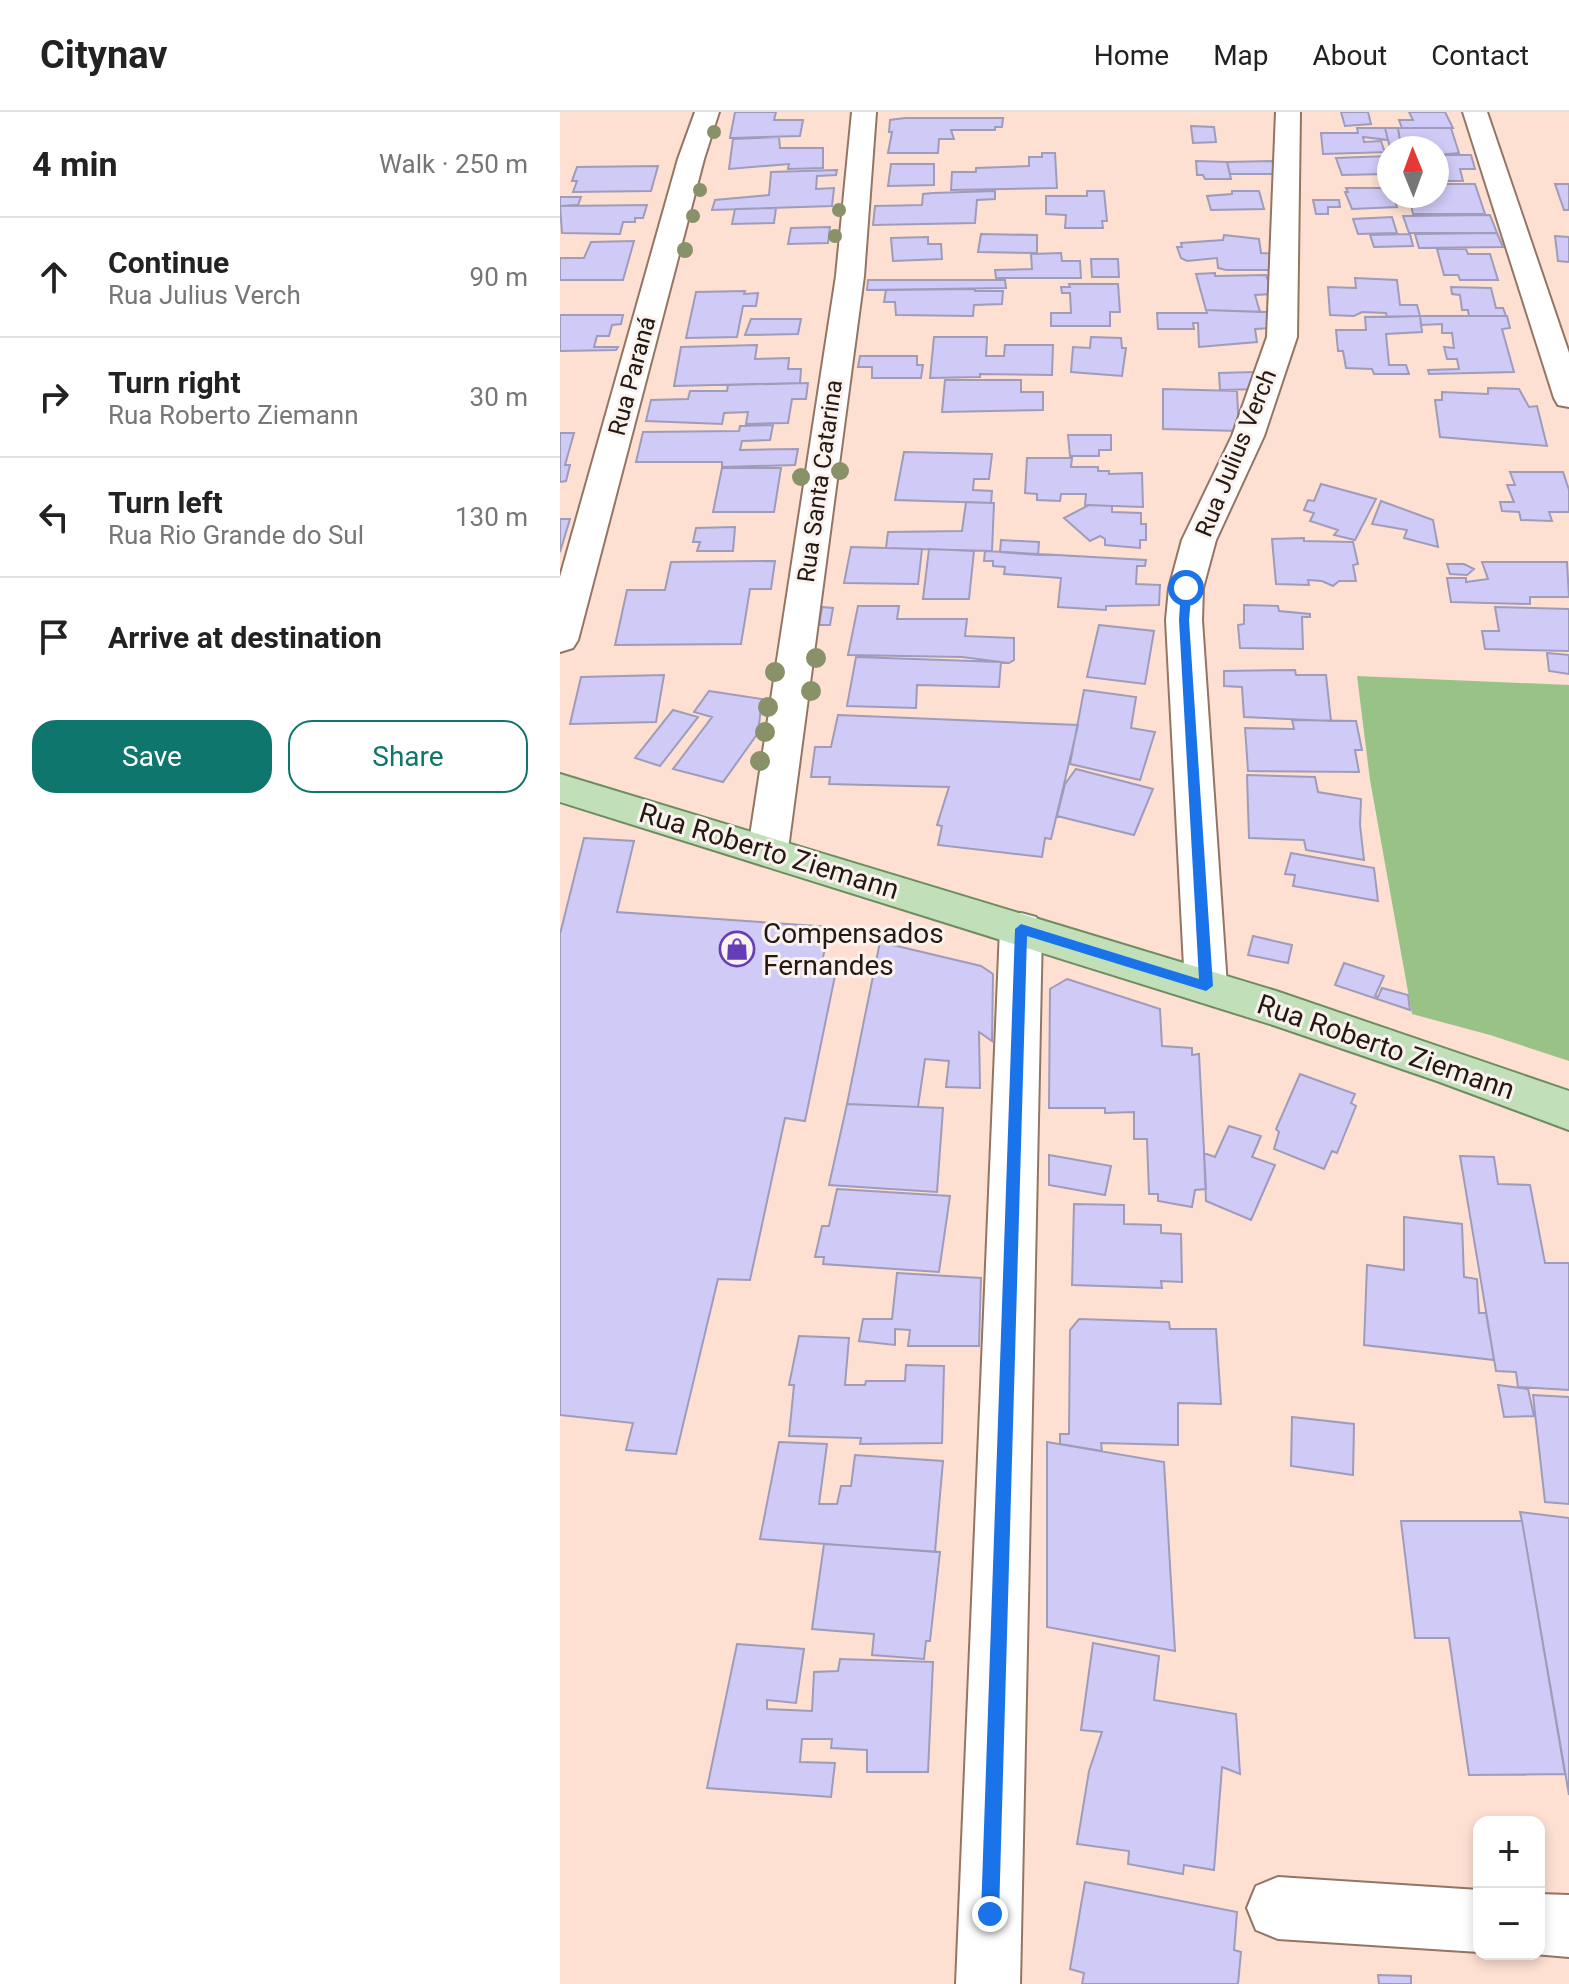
<!DOCTYPE html>
<meta charset="utf-8">
<style>
:root{--surface:#fff;--page:#f2f2f2;--text:#222;--muted:#767676;--line:#e0e0e0;--accent:#0f766e}
body{margin:0;font-family:Roboto,sans-serif;background:var(--page);color:var(--text)}
.controls{position:absolute;right:24px;bottom:24px;display:grid;overflow:hidden;border-radius:16px;box-shadow:0 4px 12px #0003}
.controls button{width:72px;height:72px;display:grid;place-items:center;padding:0;border:0;border-bottom:2px solid var(--line);background:var(--surface);color:var(--text);font:40px sans-serif}
.compass{position:absolute;left:817px;top:24px;width:72px;height:72px;border-radius:50%;background:var(--surface);box-shadow:0 4px 12px #0003;rotate:359deg}
.stop{position:absolute;width:24px;height:24px;margin:-18px;border:6px solid #1a73e8;border-radius:50%;background:#fff}
.stop.end{background:#1a73e8;border-color:#fff;box-shadow:0 2px 8px #0008}
.list{margin:0;padding:0;list-style:none}
h2{display:flex;justify-content:space-between;align-items:center;height:104px;margin:0;padding:0 32px;font-size:34px}
h2 small{font-size:26px;font-weight:400;color:var(--muted)}
.list li{display:grid;grid-template-columns:52px 1fr auto;gap:24px;align-items:center;box-sizing:border-box;height:120px;padding:0 32px;border-top:2px solid var(--line)}
.list b{display:block;font-size:30px;white-space:nowrap}
.list p{margin:0;font-size:26px;white-space:nowrap;color:var(--muted)}
.list em{font-size:26px;font-style:normal;color:var(--muted)}
.actions{display:flex;gap:16px;padding:24px 32px}
.actions a{flex:1;padding:18px 0;border:2px solid var(--accent);border-radius:24px;text-align:center;font-size:28px;color:var(--accent)}
.actions .main{background:var(--accent);color:#fff}
.icon{flex:none;width:44px;height:44px;fill:none;stroke:currentColor;stroke-width:2;stroke-linecap:round;stroke-linejoin:round}
.map{position:relative;flex:none;width:1009px;height:1872px;overflow:hidden}
header{display:flex;align-items:center;gap:48px;box-sizing:border-box;height:112px;padding:0 40px;background:var(--surface);border-bottom:2px solid var(--line)}
header strong{font-size:38px}
nav{display:flex;gap:44px;margin-inline-start:auto;font-size:28px}
main{display:flex}
aside{flex:1;background:var(--surface)}
.map>svg:first-child{display:block}
</style>
<header>
<strong>Citynav</strong>
<nav><a>Home</a><a>Map</a><a>About</a><a>Contact</a></nav>
</header>
<main>
<aside>
<h2>4 min<small>Walk · 250 m</small></h2>
<ul class="list">
<li><svg class="icon" aria-label="ahead" viewBox="0 0 24 24"><path d="M12 20V5M6 11l6-6 6 6"/></svg><div><b>Continue</b><p>Rua Julius Verch</p></div><em>90 m</em></li>
<li><svg class="icon" aria-label="right" viewBox="0 0 24 24"><path d="M7 20v-9h11M14 6l5 5-5 5"/></svg><div><b>Turn right</b><p>Rua Roberto Ziemann</p></div><em>30 m</em></li>
<li><svg class="icon" aria-label="left" viewBox="0 0 24 24"><path d="M17 20v-9H6M10 6l-5 5 5 5"/></svg><div><b>Turn left</b><p>Rua Rio Grande do Sul</p></div><em>130 m</em></li>
<li><svg class="icon" aria-label="arrive" viewBox="0 0 24 24"><path d="M6 21V4h12l-3 4 3 4H6"/></svg><div><b>Arrive at destination</b></div></li>
</ul>
<div class="actions"><a class="main">Save</a><a>Share</a></div>
</aside>
<div class="map">
<svg width="1009" height="1872" viewBox="0 0 1009 1872">
<rect width="100%" height="100%" fill="#fde0d2"/>
<path fill="#99c386" d="M797 564 1009 573V949L930 923 852 902 810 668Z"/>
<path fill="#d0cbf6" stroke="#9f9bbb" stroke-width="2" d="M175 0H216L214 8H243L240 24 170 26Z
M781 0H808L811 12 785 14Z
M849 0H885L893 16H842L839 8H853Z
M345 6H443L442 15H435V18H391L394 27H379L378 41H328L332 20H329L330 8Z
M631 14 654 15 656 30 633 31Z
M797 16H825L828 28 803 25 804 30 821 29 824 38 829 40 763 42 761 21H798Z
M825 16H838L840 29H852L859 32 861 36H830Z
M838 16H891L899 41 877 43V36H861L859 32 852 29H840Z
M219 25 220 36H263V56L228 57 229 52 169 57 173 27Z
M482 41H495L497 76 391 78 392 60H416V56L469 54V45H482Z
M877 43H911L915 57H900L903 69H877Z
M829 44 827 62 782 63 776 46Z
M636 49 667 50 671 67H645L643 63H637Z
M712 49 716 62H670L667 50Z
M331 52H374V73L328 74Z
M98 54 91 79 13 80 17 69H12L17 55Z
M277 58 276 63 257 64 256 77 274 76 272 94 152 98 155 88 209 83 211 60Z
M877 72H915L925 102H853L849 84H877Z
M995 72H1009V98H1004Z
M786 76H829V84H833L837 95 792 97 785 80H788Z
M435 79V87L417 88 415 111 313 113 315 94 362 93 363 82 373 81Z
M527 79H544L547 109H542L543 116H505L506 103 486 102V84H527Z
M672 79H699L704 97 651 98 647 84 672 82Z
M0 85H21L18 93 0 94Z
M753 88H779L780 95H768V102H756Z
M87 93 83 106H75V110H63L60 122 2 121 0 94Z
M216 96 214 111 172 112 175 97Z
M930 103 937 121H849L843 104Z
M832 105 837 121 798 122 793 107Z
M270 115 268 131 228 132 231 116Z
M937 121 943 135 859 136 855 122Z
M421 122 477 123V141L418 140Z
M850 122 853 134 814 135 810 123Z
M664 123 699 127 701 141 719 142 724 158H666L658 156 657 146 627 149 621 146 617 135H622L621 131 663 128Z
M995 124 1009 125V150L998 149Z
M368 125V132H381L382 147 333 149 331 126Z
M74 129 63 168H0V146H24L31 130Z
M877 137H906L908 142H930L938 168H900L898 163H884Z
M501 141 502 149H520L521 166H436L435 158 472 157 471 142Z
M531 147H558L559 165H532Z
M655 161V164L706 163 713 182 695 183 700 200 646 198 636 162Z
M795 166 837 168 840 193H857L860 204 827 205 826 201 802 200 794 204 770 203 768 175 796 176Z
M308 168H445L446 176 307 178Z
M509 172H558L560 200H550V214H491V201H511L510 181H502L501 175H510Z
M891 175 931 176 936 196H943L946 204H909L908 198H902L900 183 892 182Z
M415 177V179H443L442 192 414 193 413 204 336 203 335 190H324L326 178Z
M185 179 184 182 198 181 196 194H183L177 225 126 226 136 180Z
M646 198 708 200 714 216 695 217 697 230 639 235 638 211H633L634 217H598L597 201H647Z
M0 203H63L61 212 52 213 49 224H37L34 235H58L56 238 0 239Z
M860 204H947L950 216 942 217 954 260 869 262 868 258 899 257 897 247H887L884 235 894 236 892 221H882V212L861 213Z
M860 204 862 220 826 222 829 253H846L849 262H814L812 257 786 256 783 239H778L776 218H806L805 205Z
M191 207H241L238 222 185 223Z
M374 225H427L426 244H444L445 233H493L492 263 420 262V265L370 266Z
M531 225 561 226 562 236H566L562 264 511 260 513 235 530 236Z
M197 233 195 247 229 246 228 257H241L240 271 114 274 121 235Z
M300 244H357V253H363L361 266H312V255H298Z
M695 260 699 277 660 278 659 261Z
M385 268H461V280H483V298L382 300Z
M248 271 246 287H232L228 311 186 312 188 300 164 301 162 312 86 309 91 288 128 287 130 279H167L168 273Z
M928 276 959 277 969 295 977 294 987 334 880 325 875 288H882V280L928 282Z
M603 277 677 279 679 319 603 317Z
M213 313 210 328 182 329 180 338 238 337 235 353 162 355V350H76L83 320 179 319 180 314Z
M0 321H14L5 353H10L6 369 0 370Z
M508 323H551V338H539V344H510Z
M344 340 432 342 429 367H414L413 378 432 379 431 391 335 388Z
M467 346H512L511 355H538V359H549V362L582 361 583 395 525 393 526 382H501L500 389 477 388V382L465 381Z
M162 356H221L214 400H153Z
M950 360H1003L1009 378V400H989L992 409 961 408 959 400 942 399 940 390H954L947 373H955Z
M761 372 816 387 795 428 774 423 778 418 750 409 754 401 744 398 748 388 754 389Z
M821 389 873 408 878 435 844 426 847 418 812 412Z
M406 390 434 391 432 439 326 436 328 420 402 419Z
M529 393 552 394V400L581 401V412H586V428H580V436L545 433V427L540 424 530 429 504 406Z
M0 407H10L0 440Z
M175 415 173 439H137L140 430H133L136 416Z
M744 426V429L793 430 798 452 793 453 796 469H779L773 474 762 469 748 468 749 473 716 472 712 427Z
M441 428 479 430 478 443 440 440Z
M291 435 362 437 358 472 284 471Z
M369 437 414 439 409 487H363Z
M425 439 586 448 585 454H577L576 472 600 473 599 493 546 494V498L498 495 501 466 444 462 445 455 433 454V449H424Z
M215 449 211 477H190L181 532 55 533 67 478H105L111 450Z
M922 450H1007L1009 485H970V492L891 490 887 466H906V470L928 467Z
M887 452H904L914 457 907 463 890 462Z
M684 493 718 494 719 499 750 502V505H742L743 537 680 536 678 513 684 512Z
M298 494H339L337 507H407L405 524 454 526V548L449 551 402 545 288 543Z
M262 495 273 496 270 513H259Z
M935 495 1009 497V539L925 537 922 519H939Z
M539 513 594 519 585 572 527 565Z
M987 541 1009 543V562L989 559Z
M296 545 441 550 439 575 357 573 356 596 287 594Z
M735 558 736 563H766L771 609 684 605 682 575 664 574V559Z
M104 563 96 610 10 612 21 565Z
M524 578 576 585 571 616 595 620 580 668 510 652Z
M149 579 202 587 198 621 163 670 113 657 152 605 134 600Z
M113 598 138 605 100 654 75 646Z
M278 603 518 613 491 727 485 726 482 745 378 733 382 714 377 713 389 675 269 672 270 665H251L255 635H271Z
M732 608 796 609 802 638H795L799 660 688 659 685 616 734 617Z
M516 657 593 677 574 723 497 704 505 672Z
M687 663 755 665 758 680 801 687 800 713 804 748 746 738 744 728 689 726Z
M24 726 74 729 57 800 270 815 260 858 276 859 245 1009 225 1006 190 1168 158 1167 116 1342 66 1338 73 1311 0 1303V822Z
M731 741 814 756 818 789 733 774 735 763 725 762Z
M693 824 732 833 728 851 688 843Z
M320 830 421 854 433 862 432 929 419 920 420 976 386 975 389 949 365 947 358 995 287 992Z
M784 851 824 864 815 884 818 885 822 876 848 883 850 898 775 873Z
M507 867 600 897 602 934 632 936V943L639 942 646 1077 635 1078 632 1095 598 1089V1082H589L587 1027H574V1000L545 1001V996H489L490 877Z
M740 962 795 982 791 991 796 994 777 1041 772 1039 764 1057 714 1037 719 1020 716 1017Z
M287 992 383 996 377 1080 269 1073Z
M669 1014 701 1024 692 1045 715 1053 691 1108 646 1089 644 1041 655 1045Z
M489 1043 551 1054 545 1083 489 1073Z
M900 1044 934 1045 938 1072 970 1073 985 1151H1009V1278L958 1275 956 1260 936 1259Z
M277 1077 390 1084 379 1160 263 1152 264 1145H255L262 1114H269Z
M514 1092 564 1093V1112L601 1113V1121L621 1122 622 1170 601 1169 602 1176 512 1173Z
M844 1105 902 1112 904 1165 917 1167 919 1201H926L934 1248 804 1233 807 1153 844 1158Z
M337 1161 421 1166 419 1234H348L350 1218 335 1217V1233L299 1229 303 1207H332Z
M519 1207 609 1210 610 1217H656L661 1292 618 1291V1333L541 1331 542 1339 500 1332V1322H509L510 1218Z
M239 1224 289 1226 285 1273H305L306 1269H345L346 1253 384 1254 382 1331 300 1332 301 1326 229 1324 234 1273H229Z
M938 1273 968 1277 974 1304 944 1305Z
M973 1283 1009 1285V1392L985 1390Z
M732 1305 794 1312 793 1363 731 1354Z
M219 1330 267 1332 259 1392H277L281 1374H291L295 1343 383 1349 375 1440 200 1427Z
M487 1330 604 1350 615 1539 487 1515Z
M960 1400 1009 1406V1683L962 1409Z
M841 1409H962L1005 1662 909 1663 889 1526H855Z
M264 1432 380 1440 370 1529H366L364 1547 312 1543 314 1522 252 1517Z
M533 1531 599 1544 594 1588 676 1602 680 1662 662 1655 654 1758 624 1753 623 1762 568 1752 569 1739 517 1732 529 1659 542 1620 521 1618Z
M177 1532 244 1537 236 1591 207 1588V1597L252 1599 254 1560 278 1559 280 1547 373 1550 368 1660H307V1638L271 1636 272 1627H242L240 1650 275 1651 271 1685 147 1676Z
M525 1770 677 1800 674 1838 681 1840 678 1872H522L524 1861 510 1857Z
M818 1863 851 1864V1872H819Z"/>
<g fill="none" stroke-linecap="round" stroke-linejoin="round">
<g stroke="#947564" stroke-width="4">
<path id="minor" d="M135 0H159L144 47 18 528 13 536 0 540V465L118 47Z
M292 0H316L304 164 228 737 222 748 208 752 194 748 188 737 276 164Z
M716 0H740L737 225 704 324 656 428 643 476 642 508 667 874 661 886 646 891 631 886 625 874 606 508 609 476 622 428 672 324 707 225Z
M903 0H927L1009 241V295L998 293 994 286Z
M461 801 476 805 482 817 460 1872H396L440 817 446 805Z
M718 1765 919 1778V1840L718 1827 696 1818 687 1796 696 1774Z
M979 1782 1009 1783V1845L974 1842H979Z"/>
</g>
<g stroke="#6f8c60" stroke-width="4">
<path id="major" d="M0 662 716 879 1009 979V1018L877 969 716 914 0 690Z"/>
</g>
<use href="#minor" fill="#fff" fill-rule="evenodd"/>
<use href="#major" fill="#c1e0b9" fill-rule="evenodd"/>
</g>
<g fill="#889167">
<circle cx="154" cy="20" r="7"/>
<circle cx="140" cy="78" r="7"/>
<circle cx="279" cy="98" r="7"/>
<circle cx="133" cy="104" r="7"/>
<circle cx="275" cy="124" r="7"/>
<circle cx="125" cy="138" r="8"/>
<circle cx="280" cy="359" r="9"/>
<circle cx="241" cy="365" r="9"/>
<circle cx="256" cy="546" r="10"/>
<circle cx="215" cy="560" r="10"/>
<circle cx="251" cy="579" r="10"/>
<circle cx="208" cy="595" r="10"/>
<circle cx="205" cy="620" r="10"/>
<circle cx="200" cy="649" r="10"/>
</g>
<path fill="#1a73e8" d="M626 473 632 476 629 508 653 874 646 879 467 824 439 1802 436 1808 430 1811 423 1808 421 1802 455 817 461 812 639 867 619 508 621 476Z"/>
<defs>
<g id="shop-ring" transform="scale(1.8)"><circle r="9.5" fill="#faf2ef" stroke="#653eb7" stroke-width="1.5"/><path d="M-5-2.5h2.3a2.7 3.5 0 0 1 5.4 0H5L5.5 6h-11ZM-1.5-2.5h3a1.5 2.3 0 0 0-3 0Z" fill="#653eb7"/></g>
</defs>
<g fill-rule="evenodd">
<use href="#shop-ring" x="177" y="837"/>
</g>
<g text-anchor="middle" dominant-baseline="central" stroke-width="6" stroke-linejoin="round" paint-order="stroke">
<g font-size="24" fill="#241811" stroke="#faf2ef">
<text transform="translate(72 264) rotate(-75)">Rua Paraná</text>
<text transform="translate(676 341) rotate(-68)">Rua Julius Verch</text>
<text transform="translate(260 369) rotate(-82)">Rua Santa Catarina</text>
</g>
<g font-size="28" fill="#241811" stroke="#faf2ef">
<text transform="translate(209 739) rotate(17)">Rua Roberto Ziemann</text>
<text transform="translate(826 935) rotate(19)">Rua Roberto Ziemann</text>
</g>
<g font-size="28" fill="#241811" stroke="#faf2ef" text-anchor="start">
<text x="203" y="821">Compensados<tspan x="203" dy="32">Fernandes</tspan></text>
</g>
</g>
</svg>
<div class="controls">
<button>+</button>
<button>−</button>
</div>
<svg class="compass" viewBox="-18 -18 36 36"><path d="M0-13l5 13h-10z" fill="#e53935"/><path d="M0 13l5-13h-10z" fill="#767676"/></svg>
<div class="stop" style="left:626px;top:476px"></div>
<div class="stop end" style="left:430px;top:1802px"></div>
</div>
</main>
